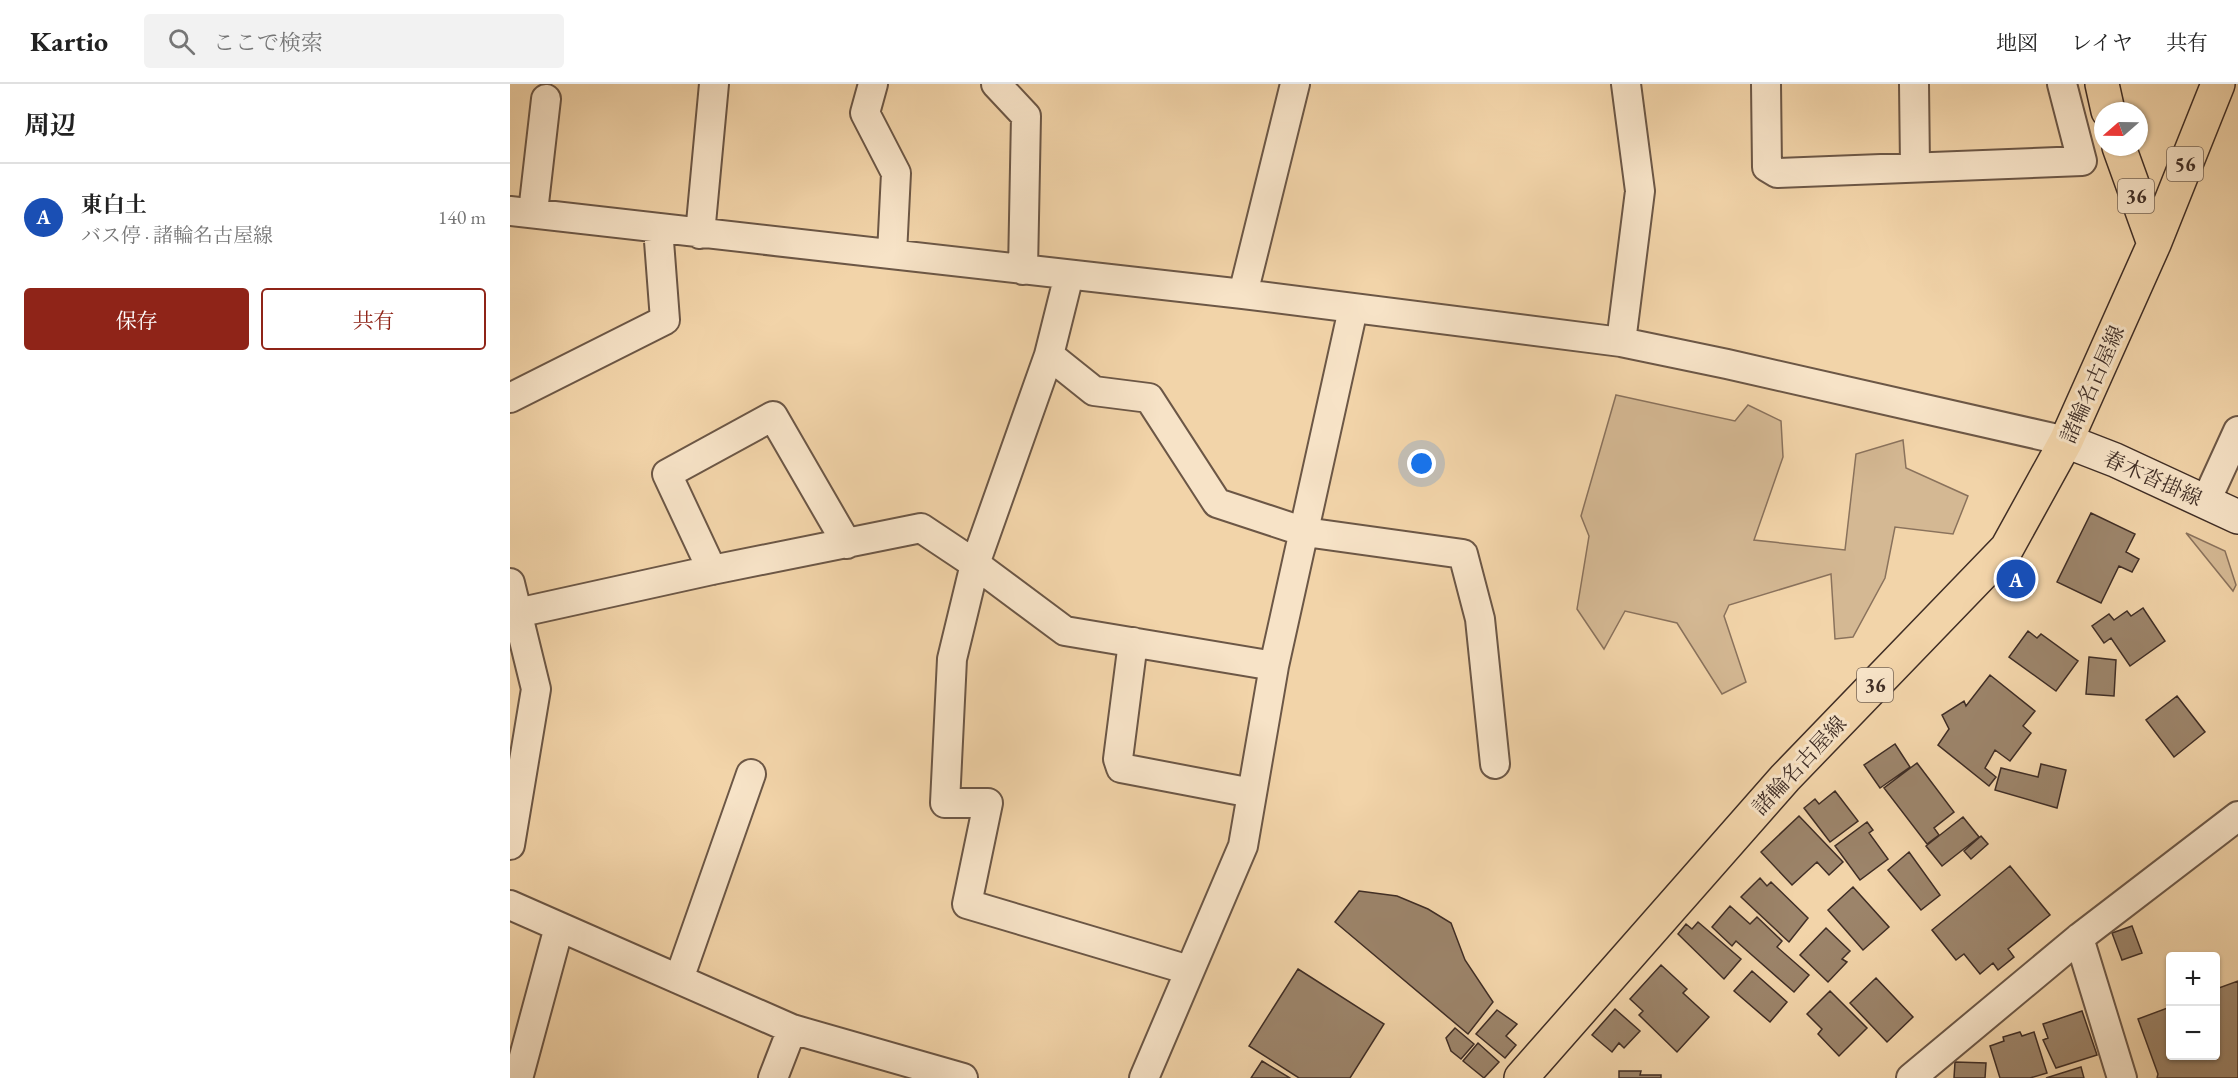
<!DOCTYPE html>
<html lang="ja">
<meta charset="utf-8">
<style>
:root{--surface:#fff;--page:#f2f2f2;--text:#222;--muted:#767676;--line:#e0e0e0;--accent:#8f2418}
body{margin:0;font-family:"EB Garamond","Noto Serif JP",serif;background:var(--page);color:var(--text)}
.controls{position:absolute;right:18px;bottom:18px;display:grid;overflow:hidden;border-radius:6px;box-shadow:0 2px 4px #0004}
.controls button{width:54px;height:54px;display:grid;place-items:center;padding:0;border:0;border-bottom:2px solid var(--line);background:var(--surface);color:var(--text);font:30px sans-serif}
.compass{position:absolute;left:1584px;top:18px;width:54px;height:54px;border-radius:50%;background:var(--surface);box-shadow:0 2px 4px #0004;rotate:250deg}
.you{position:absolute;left:912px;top:380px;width:21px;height:21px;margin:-15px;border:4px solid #fff;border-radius:50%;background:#1a73e8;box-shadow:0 0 0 9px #1a73e833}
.badge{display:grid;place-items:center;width:39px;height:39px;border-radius:50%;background:var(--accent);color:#fff;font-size:20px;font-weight:700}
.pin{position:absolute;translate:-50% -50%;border:3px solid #fff;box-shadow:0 2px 6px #0006}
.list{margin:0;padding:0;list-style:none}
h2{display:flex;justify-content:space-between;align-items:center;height:78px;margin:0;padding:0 24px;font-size:26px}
h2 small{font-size:20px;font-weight:400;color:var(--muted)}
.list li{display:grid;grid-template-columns:39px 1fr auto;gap:18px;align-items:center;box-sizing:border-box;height:108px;padding:0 24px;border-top:2px solid var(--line)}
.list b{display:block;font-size:22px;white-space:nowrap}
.list p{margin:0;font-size:20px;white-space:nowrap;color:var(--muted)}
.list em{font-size:20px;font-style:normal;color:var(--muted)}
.actions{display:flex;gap:12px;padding:18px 24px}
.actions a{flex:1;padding:14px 0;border:2px solid var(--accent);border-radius:6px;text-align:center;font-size:21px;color:var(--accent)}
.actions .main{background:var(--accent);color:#fff}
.icon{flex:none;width:33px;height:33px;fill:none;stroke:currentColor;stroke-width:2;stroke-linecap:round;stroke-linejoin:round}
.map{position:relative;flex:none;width:1728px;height:994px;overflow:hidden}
header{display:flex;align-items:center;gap:36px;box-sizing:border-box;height:84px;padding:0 30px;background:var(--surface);border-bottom:2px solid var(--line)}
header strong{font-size:28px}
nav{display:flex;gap:33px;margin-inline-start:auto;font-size:21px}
.search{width:420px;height:54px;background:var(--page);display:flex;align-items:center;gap:15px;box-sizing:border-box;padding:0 21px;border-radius:6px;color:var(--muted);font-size:22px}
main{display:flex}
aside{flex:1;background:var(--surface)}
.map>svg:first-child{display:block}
</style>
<header>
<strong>Kartio</strong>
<div class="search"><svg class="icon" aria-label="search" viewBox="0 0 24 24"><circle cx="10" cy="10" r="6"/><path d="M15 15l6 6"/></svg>ここで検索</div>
<nav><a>地図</a><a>レイヤ</a><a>共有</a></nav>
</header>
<main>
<aside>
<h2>周辺<small></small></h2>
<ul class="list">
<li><span class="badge" style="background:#1a4fb4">A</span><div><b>東白土</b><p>バス停 · 諸輪名古屋線</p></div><em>140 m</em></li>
</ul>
<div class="actions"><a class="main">保存</a><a>共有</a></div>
</aside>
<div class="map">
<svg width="1728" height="994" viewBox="0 0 1728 994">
<rect width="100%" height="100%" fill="#f2d4a9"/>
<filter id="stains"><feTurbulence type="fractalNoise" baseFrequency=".00333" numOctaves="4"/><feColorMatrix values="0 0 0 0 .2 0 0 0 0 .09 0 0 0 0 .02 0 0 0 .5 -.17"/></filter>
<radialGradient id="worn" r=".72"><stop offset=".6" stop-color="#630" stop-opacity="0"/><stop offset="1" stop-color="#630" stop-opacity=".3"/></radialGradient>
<path fill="#d4b893" stroke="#8a725c" stroke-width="1.5" d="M1106 311 1225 337 1238 321 1271 337 1273 373 1244 456 1335 466 1346 370 1393 356 1396 384 1458 412 1443 450 1385 443 1375 494 1343 553 1325 555 1321 490 1219 521 1214 532 1236 598 1212 610 1167 539 1115 527 1094 565 1067 525 1079 452 1071 432Z
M1676 449 1715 467 1726 501 1723 507Z"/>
<path fill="#9c846a" stroke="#3f2d25" stroke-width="1.5" d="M1581 429 1625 450 1616 468 1629 475 1622 488 1609 482 1591 519 1547 498Z
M1633 524 1655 557 1620 582 1601 554 1594 559 1582 542 1599 530 1604 536 1617 527 1621 532Z
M1518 547 1527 554 1531 550 1568 577 1546 607 1499 573Z
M1579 573 1606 576 1604 612 1576 610Z
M1480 591 1525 627 1513 642 1521 649 1500 677 1485 666 1475 684 1486 693 1479 702 1428 661 1439 645 1432 631 1454 617 1456 622Z
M1667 612 1695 648 1664 673 1636 636Z
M1385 660 1400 683 1370 704 1354 681Z
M1407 679 1444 728 1424 744 1429 751 1417 760 1374 704Z
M1531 680 1556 686 1547 724 1485 706 1491 684 1528 693Z
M1325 707 1348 737 1320 758 1294 724 1305 715 1309 720Z
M1289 732 1333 778 1319 791 1307 778 1282 801 1251 768Z
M1453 733 1469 753 1432 782 1416 762Z
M1357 738 1363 746 1359 749 1378 775 1350 796 1325 762Z
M1471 752 1478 760 1461 775 1454 767Z
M1399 768 1430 811 1411 826 1378 786Z
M1500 782 1540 831 1498 865 1504 873 1488 886 1483 879 1470 890 1454 870 1446 876 1422 846Z
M1250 794 1257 802 1261 798 1298 834 1279 858 1231 813Z
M1343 803 1379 843 1353 866 1318 826Z
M849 807 887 812 918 825 941 839 955 876 983 918 958 950 825 838Z
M1220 822 1240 840 1247 833 1272 857 1267 863 1299 891 1284 908 1226 857 1222 862 1202 843Z
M1188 838 1231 875 1214 895 1168 850 1176 840 1182 845Z
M1622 842 1632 869 1612 876 1602 849Z
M1316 844 1340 867 1332 875 1337 878 1318 898 1290 871Z
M1151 881 1177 905 1173 909 1199 933 1167 968 1129 931 1133 927 1120 915Z
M788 885 874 940 840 994H789L739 962Z
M1242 887 1277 918 1260 938 1224 907Z
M1366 894 1403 933 1377 958 1340 919Z
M1728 897V994H1647L1648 990 1628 935 1660 923V972H1706V905Z
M1320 907 1357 944 1329 972 1308 950 1312 945 1297 930Z
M1105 925 1130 947 1114 964 1109 959 1102 968 1082 951Z
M987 926 1007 940 996 952 1006 961 995 974 966 950Z
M1572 927 1587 971 1546 984 1533 956 1538 954 1533 940Z
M945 944 964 960 951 975 941 967 936 954Z
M1510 948 1512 952 1524 948 1537 989 1520 994H1490L1480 962 1494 957 1493 953Z
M968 959 989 978 974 994 953 977Z
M752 977 780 994H741Z
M1445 978 1476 979 1475 994H1444Z
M1571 983 1574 994H1536Z
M1109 987H1131L1130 991H1151V994H1109Z"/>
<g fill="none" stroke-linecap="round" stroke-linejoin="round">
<g stroke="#6c5746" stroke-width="32">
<path id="minor" d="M363 0 355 29 386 89 382 170
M486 0 516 32 513 186
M1256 0 1257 83 1267 89 1572 77 1552 0
M1404 0 1405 82
M0 127 733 210 1111 258 1217 280 1556 357
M23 128 36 15
M190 150 204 0
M559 191 539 271 465 480 442 575 435 719H478L457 820 679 886
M733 210 785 0
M1111 258 1130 107 1116 0
M539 271 584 307 639 314 707 419 795 448 953 470 970 535 985 680
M0 314 155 236 148 144
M1696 417 1728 347
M202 486 157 390 263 332 337 460
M0 499 26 605 0 761
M7 529 202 486 411 444 465 480 555 547 764 582
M623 558 608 675 611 684 742 709
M0 821 282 945 453 994
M1569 854 1612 994
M169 895 241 690
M9 991 49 843
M263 994 282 945
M634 994 733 762 764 582 843 225
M1401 994 1569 854 1728 732"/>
</g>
<g stroke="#3f2d25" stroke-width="36">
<path id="secondary" d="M1556 357 1605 376 1728 433"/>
</g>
<g stroke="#3f2d25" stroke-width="36">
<path id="primary" d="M1592 0 1598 27
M1609 63 1644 160
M1011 994 1275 694 1497 464 1556 357 1644 160 1708 0"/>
</g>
<use href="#minor" stroke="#f7e3c7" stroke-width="28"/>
<use href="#secondary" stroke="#f7e3c7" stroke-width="33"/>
<use href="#primary" stroke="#f2d4a9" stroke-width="33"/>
</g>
<g text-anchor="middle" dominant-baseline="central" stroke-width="6" stroke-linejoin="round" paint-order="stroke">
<g fill="#f7e3c7" stroke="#766456" stroke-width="1.5">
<rect x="1657" y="63" width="36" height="34" rx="4.5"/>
<rect x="1608" y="95" width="36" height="34" rx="4.5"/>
<rect x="1347" y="584" width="36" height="34" rx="4.5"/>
</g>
<g font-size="20" font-weight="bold" fill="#3f2d25">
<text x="1675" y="80">56</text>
<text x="1626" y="112">36</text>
<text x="1365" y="601">36</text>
</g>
<g font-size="21" fill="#3f2d25" stroke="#f7e3c7">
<text transform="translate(1582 300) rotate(-66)">諸輪名古屋線</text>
<text transform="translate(1643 394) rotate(24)">春木沓掛線</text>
<text transform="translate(1289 681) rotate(-47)">諸輪名古屋線</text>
</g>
</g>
<rect width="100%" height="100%" filter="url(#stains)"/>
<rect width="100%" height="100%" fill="url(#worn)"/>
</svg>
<div class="controls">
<button>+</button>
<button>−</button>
</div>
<svg class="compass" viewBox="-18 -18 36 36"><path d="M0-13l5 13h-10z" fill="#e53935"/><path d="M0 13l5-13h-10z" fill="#767676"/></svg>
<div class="you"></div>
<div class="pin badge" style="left:1506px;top:495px;background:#1a4fb4">A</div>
</div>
</main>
